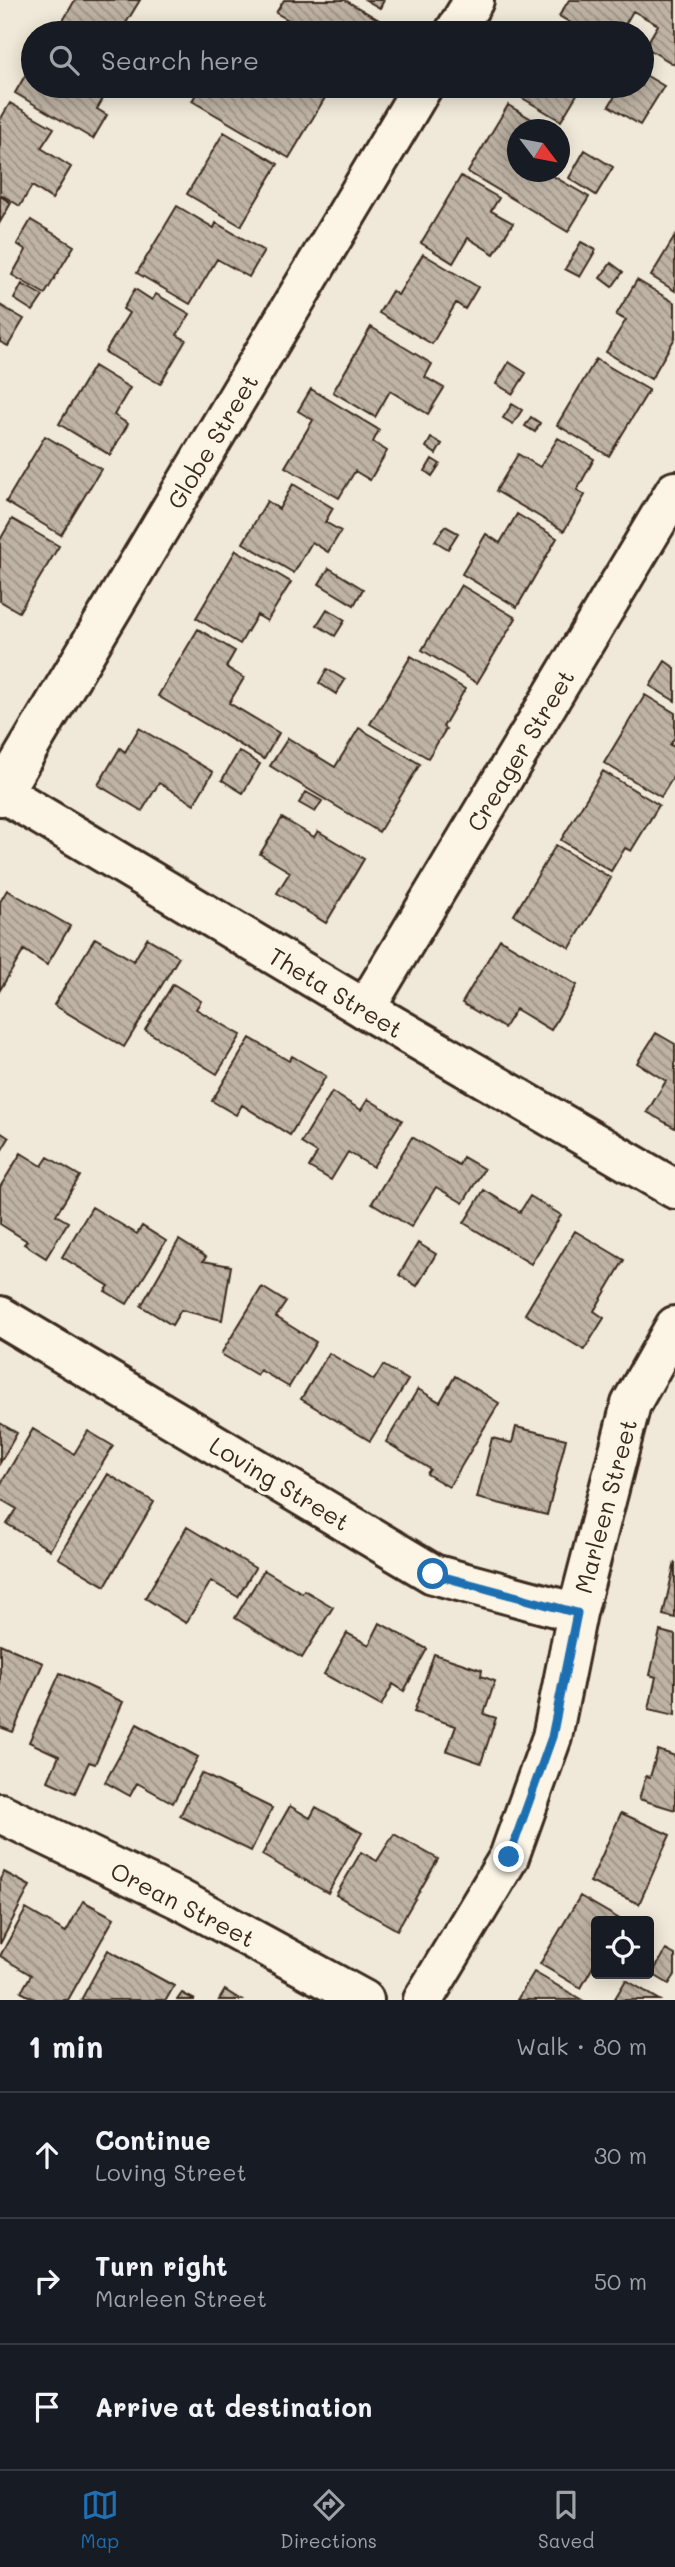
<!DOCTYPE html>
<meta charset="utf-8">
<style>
:root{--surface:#171b24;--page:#242831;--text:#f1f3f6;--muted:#9ea1a6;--line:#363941;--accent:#1f6fb2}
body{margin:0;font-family:Mali,sans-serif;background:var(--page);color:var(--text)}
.controls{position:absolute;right:21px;bottom:21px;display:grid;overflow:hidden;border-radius:7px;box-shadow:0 4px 18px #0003}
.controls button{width:63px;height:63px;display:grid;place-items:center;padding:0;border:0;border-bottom:2px solid var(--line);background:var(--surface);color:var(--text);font:35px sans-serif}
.compass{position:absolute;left:507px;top:119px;width:63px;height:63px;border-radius:50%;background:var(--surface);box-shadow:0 4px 18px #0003;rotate:122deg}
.stop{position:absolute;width:21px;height:21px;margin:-16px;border:5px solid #1f6fb2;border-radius:50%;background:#fff}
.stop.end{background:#1f6fb2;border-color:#fff;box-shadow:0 2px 7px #0008}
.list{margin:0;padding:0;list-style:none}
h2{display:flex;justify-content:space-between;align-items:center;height:91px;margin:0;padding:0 28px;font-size:30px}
h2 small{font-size:23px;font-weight:400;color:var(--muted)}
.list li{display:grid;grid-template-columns:46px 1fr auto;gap:21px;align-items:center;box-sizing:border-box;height:126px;padding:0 28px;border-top:2px solid var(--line)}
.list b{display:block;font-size:26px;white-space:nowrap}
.list p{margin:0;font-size:23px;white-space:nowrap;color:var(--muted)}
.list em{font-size:23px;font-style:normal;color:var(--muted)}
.icon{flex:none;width:38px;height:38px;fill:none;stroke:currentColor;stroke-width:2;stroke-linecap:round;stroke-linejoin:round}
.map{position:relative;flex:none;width:675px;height:2000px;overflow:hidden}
.search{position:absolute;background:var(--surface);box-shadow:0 4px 18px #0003;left:21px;right:21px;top:21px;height:77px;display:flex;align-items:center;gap:18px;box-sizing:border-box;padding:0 24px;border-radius:38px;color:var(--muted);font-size:26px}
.sheet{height:469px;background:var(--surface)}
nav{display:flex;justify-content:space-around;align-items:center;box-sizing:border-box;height:98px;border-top:2px solid var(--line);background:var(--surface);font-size:19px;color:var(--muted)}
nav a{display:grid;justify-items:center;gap:4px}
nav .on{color:var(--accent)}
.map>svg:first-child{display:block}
</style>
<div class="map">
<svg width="675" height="2000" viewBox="0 0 675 2000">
<defs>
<pattern id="building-back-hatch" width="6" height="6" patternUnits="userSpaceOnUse" patternTransform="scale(1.75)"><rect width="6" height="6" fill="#beb3a4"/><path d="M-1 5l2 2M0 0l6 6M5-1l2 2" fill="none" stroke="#9c9285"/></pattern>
</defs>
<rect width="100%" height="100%" fill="#f0e9d9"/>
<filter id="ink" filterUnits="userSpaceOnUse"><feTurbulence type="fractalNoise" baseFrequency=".0143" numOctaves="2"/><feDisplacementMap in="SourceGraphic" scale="14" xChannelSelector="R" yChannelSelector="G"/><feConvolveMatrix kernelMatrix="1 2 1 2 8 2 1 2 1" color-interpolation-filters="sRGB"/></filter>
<g filter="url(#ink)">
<path fill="url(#building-back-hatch)" stroke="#3b2a1e" stroke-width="2" d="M75 0H140L120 33H73L60 26Z
M284 0H345L391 27 387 33H295L299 26 276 13Z
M366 0H384L380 8Z
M569 0H675V65L645 47 658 25 633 11 620 33H588L559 16Z
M33 62V86H96L107 92 97 109 107 115 93 139 15 93Z
M642 73 664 86 640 125 609 106 621 86H642Z
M201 86H321L329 91 289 158 192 101Z
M518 86H582L561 121 514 93Z
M10 103 54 128 41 148 71 167 52 199 32 186 20 206 0 194V120Z
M508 105 550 130H518V172H546L589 197 568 232 468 172Z
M224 132 278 164 241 226 187 194Z
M585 150 613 167 596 195 569 178Z
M461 176 499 198 491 211 513 223 494 254 468 238 453 263 421 243Z
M0 196 11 203 0 222Z
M177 206 214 228 216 223 264 251 249 277 217 259 190 304 137 273Z
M31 220 74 246 45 294 12 275 26 250 17 244Z
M675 236V291L651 276Z
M581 242 596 250 580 277 565 269Z
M423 254 478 287 465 309 456 303 432 344 379 313 392 291 398 295Z
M611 263 623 272 612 287 600 278Z
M637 280 675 303V338L651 379 606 352 626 320 616 315Z
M22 284 43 296 33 311 14 299Z
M135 289 152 300 156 294 190 314 177 335 186 340 160 384 105 352 129 313 123 309Z
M0 305 24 319 8 346 0 342Z
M371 327 432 364 425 377 444 388 428 414 390 391 375 417 333 392Z
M596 359 649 390 609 456 557 425Z
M509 362 526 373 513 394 496 384Z
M94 366 130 388 114 415 128 424 110 455 59 424Z
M311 389 379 430 373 442 387 451 370 480 355 471 339 498 285 467 313 420 298 411Z
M512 404 522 410 513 424 503 418Z
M531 417 540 423 535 432 525 426Z
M45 436 101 469 61 535 6 502Z
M431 438 442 444 436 454 426 447Z
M558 438 594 459 577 490 585 495 564 531 496 491 518 454 540 467Z
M432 459 440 464 432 476 425 471Z
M293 484 333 508 325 522 341 531 328 552 312 542 294 573 243 543 267 501 279 509Z
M517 514 557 538 517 607 462 574 486 534 500 543Z
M12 519 59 546 19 612 0 601V540Z
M445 526 458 533 448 549 435 541Z
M236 550 291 582 267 621 257 615 240 644 196 618Z
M329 568 363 589 354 605 319 584Z
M461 585 516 618 477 683 422 650Z
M327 609 345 620 335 636 317 625Z
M198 629 235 651 226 667 244 678 229 703 279 733 264 759 158 696Z
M411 656 465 689 443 727 446 729 428 758 370 724Z
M665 661 675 668V701L650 686Z
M327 669 345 680 336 694 319 683Z
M645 695 675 713V737L670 745 675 747V774L661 797 604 763Z
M139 728 213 772 194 804 159 783 142 811 98 785 120 748 125 752Z
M359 728 420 764 379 832 270 766 288 738 335 767Z
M239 751 260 764 243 793 222 780Z
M603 771 659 805 631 851 625 848 611 871 561 840Z
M306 792 322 801 315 812 299 803Z
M282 818 314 837 318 831 364 859 326 923 277 893 290 872 260 854Z
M556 845 611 878 570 948 514 915Z
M7 890 70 926 47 965 24 950 0 990V902Z
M95 938 134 961 147 938 179 957 124 1047 54 1005Z
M500 939 577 985 551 1030 516 1009 504 1028 462 1003Z
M173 984 201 1001 196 1009 241 1035 217 1074 145 1030Z
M656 1033 675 1044V1128L647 1112 666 1081 637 1063Z
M250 1038 289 1061 292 1056 326 1076 290 1135 242 1105 236 1115 212 1101Z
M332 1092 361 1110 368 1099 402 1120 373 1167 348 1152 331 1180 309 1167 317 1153 301 1143Z
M0 1132 9 1138 0 1153Z
M412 1137 459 1165 463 1157 484 1169 463 1203 436 1187 411 1227 372 1203Z
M21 1153 42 1166 48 1157 80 1176 56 1215 68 1222 46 1258 24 1244 27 1241 0 1224V1187Z
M484 1190 520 1212 530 1196 561 1215 531 1264 464 1223Z
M92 1207 137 1234 142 1226 166 1241 127 1304 105 1291 109 1286 62 1257Z
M575 1231 624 1260 594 1311 604 1318 584 1350 525 1314Z
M179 1240 206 1257 203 1261 231 1266 222 1320 181 1310 172 1325 141 1306Z
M418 1243 436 1254 417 1286 399 1275Z
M262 1287 286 1302 276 1317 316 1342 289 1387 260 1370 257 1375 221 1354Z
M329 1353 374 1380 383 1365 408 1380 370 1441 301 1399Z
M455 1376 499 1403 449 1487 427 1474 430 1469 386 1442 418 1389 440 1402Z
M0 1423 17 1433 0 1463Z
M516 1427 566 1439 547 1515 477 1498 492 1438 512 1443Z
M33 1429 74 1454 88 1431 113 1446 50 1550 7 1524 17 1509 0 1499V1485Z
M108 1474 154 1502 105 1586 58 1558Z
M187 1527 255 1568 238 1597 211 1581 186 1623 145 1598Z
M675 1562V1618L663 1615Z
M264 1570 302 1593 304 1590 333 1607 302 1658 235 1618Z
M380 1623 427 1649 404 1691 393 1684 381 1706 324 1674 347 1633 369 1645Z
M660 1631 675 1635V1715L649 1709 656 1677 650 1675Z
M0 1644 43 1663 13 1732 0 1727Z
M434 1654 482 1670 481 1676 495 1681 484 1714 496 1718 481 1763 447 1751 456 1726 414 1712Z
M60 1673 123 1702 95 1764 89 1762 75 1793 48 1781 59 1756 29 1742Z
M137 1724 198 1757 173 1803 137 1783 130 1796 105 1782Z
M658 1750 675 1756V1810L639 1799 646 1776 650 1777Z
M201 1773 272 1808 251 1851 180 1816Z
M290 1806 310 1818 316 1807 362 1833 328 1893 262 1855Z
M621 1813 670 1835 639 1904 590 1882Z
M394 1834 438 1859 397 1930 336 1895 361 1852 377 1861Z
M4 1872 30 1886 0 1944V1879Z
M580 1896 621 1920 596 1921V1961L581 1988 540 1964Z
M83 1901 114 1918 68 2000H36L21 1992 31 1975 0 1956 26 1909 66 1932Z
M108 1950 174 1986 166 2000H81Z
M666 1950 675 1955V1975L669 1984 652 1974Z
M534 1972 582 2000H517Z
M626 1980 660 2000H614Z
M225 1990 241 2000H219Z
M182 1993 195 2000H177Z"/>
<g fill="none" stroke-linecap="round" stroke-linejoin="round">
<g stroke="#3b2a1e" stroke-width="44">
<path id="minor" d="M454 33 474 0
M0 796 423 86
M365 1009 675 491
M0 1316 433 1574 577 1613
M0 1813 179 1899 364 2000
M423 2000 509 1857 552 1737 577 1613 631 1404 675 1326"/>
</g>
<g stroke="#3b2a1e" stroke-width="44">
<path id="tertiary" d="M0 791 365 1009 675 1189"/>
</g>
<use href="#minor" stroke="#fcf5e5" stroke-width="38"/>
<use href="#tertiary" stroke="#fcf5e5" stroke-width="38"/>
</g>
</g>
<g fill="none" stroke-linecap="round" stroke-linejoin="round" filter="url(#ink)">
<path stroke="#1f6fb2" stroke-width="9" d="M433 1574 577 1613 552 1737 509 1857"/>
</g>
<g text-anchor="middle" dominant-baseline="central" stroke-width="7" stroke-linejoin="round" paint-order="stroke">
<g font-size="24" fill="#3b2a1e" stroke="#fcf5e5">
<text transform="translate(212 441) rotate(-59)">Globe Street</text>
<text transform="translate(520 750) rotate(-59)">Creager Street</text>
<text transform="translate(336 992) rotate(31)">Theta Street</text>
<text transform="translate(280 1483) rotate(31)">Loving Street</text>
<text transform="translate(605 1506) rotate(-75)">Marleen Street</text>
<text transform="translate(183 1904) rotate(27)">Orean Street</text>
</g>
</g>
</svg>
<div class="controls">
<button><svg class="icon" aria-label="locate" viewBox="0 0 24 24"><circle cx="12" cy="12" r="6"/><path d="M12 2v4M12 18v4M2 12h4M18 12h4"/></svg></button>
</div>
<svg class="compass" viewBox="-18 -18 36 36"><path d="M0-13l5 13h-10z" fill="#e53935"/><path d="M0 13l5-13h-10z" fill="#9ea1a6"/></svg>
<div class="stop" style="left:433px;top:1574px"></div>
<div class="stop end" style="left:509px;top:1857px"></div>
<div class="search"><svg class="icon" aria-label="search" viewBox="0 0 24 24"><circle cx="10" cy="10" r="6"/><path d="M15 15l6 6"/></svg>Search here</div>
</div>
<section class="sheet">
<h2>1 min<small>Walk · 80 m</small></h2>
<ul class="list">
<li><svg class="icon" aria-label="ahead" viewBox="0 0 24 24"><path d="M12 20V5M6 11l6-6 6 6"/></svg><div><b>Continue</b><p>Loving Street</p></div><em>30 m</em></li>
<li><svg class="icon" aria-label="right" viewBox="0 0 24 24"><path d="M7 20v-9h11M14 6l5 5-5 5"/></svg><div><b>Turn right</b><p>Marleen Street</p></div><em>50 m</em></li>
<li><svg class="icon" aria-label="arrive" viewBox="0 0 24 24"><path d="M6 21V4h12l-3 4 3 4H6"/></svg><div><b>Arrive at destination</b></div></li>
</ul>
</section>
<nav>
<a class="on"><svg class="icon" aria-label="map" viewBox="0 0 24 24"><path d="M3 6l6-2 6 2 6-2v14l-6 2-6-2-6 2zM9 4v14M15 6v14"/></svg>Map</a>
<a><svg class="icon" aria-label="directions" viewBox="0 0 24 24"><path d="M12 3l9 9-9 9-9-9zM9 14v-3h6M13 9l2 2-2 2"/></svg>Directions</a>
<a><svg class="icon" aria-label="saved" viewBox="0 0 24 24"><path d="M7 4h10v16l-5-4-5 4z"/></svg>Saved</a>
</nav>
